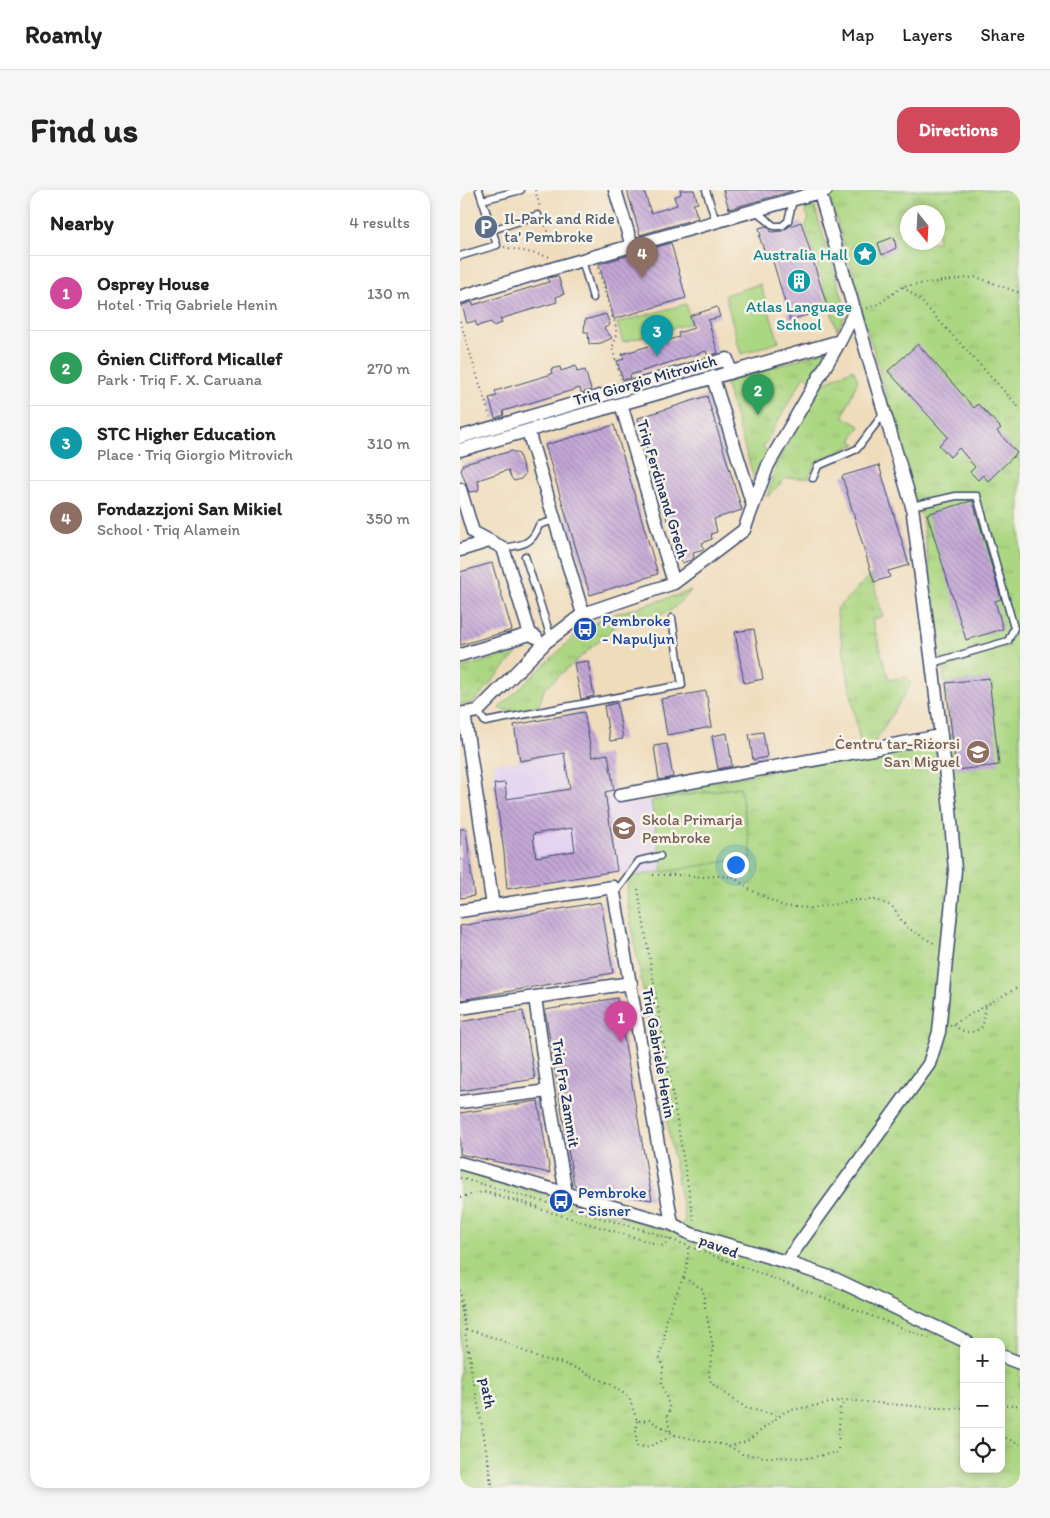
<!DOCTYPE html>
<meta charset="utf-8">
<style>
:root{--surface:#fff;--page:#f6f6f6;--text:#222;--muted:#767676;--line:#e0e0e0;--accent:#d1495b}
body{margin:0;font-family:Itim,sans-serif;background:var(--page);color:var(--text)}
.controls{position:absolute;right:15px;bottom:15px;display:grid;overflow:hidden;border-radius:10px;box-shadow:0 2px 8px #0003}
.controls button{width:45px;height:45px;display:grid;place-items:center;padding:0;border:0;border-bottom:1px solid var(--line);background:var(--surface);color:var(--text);font:25px sans-serif}
.compass{position:absolute;left:440px;top:15px;width:45px;height:45px;border-radius:50%;background:var(--surface);box-shadow:0 2px 8px #0003;rotate:162deg}
.you{position:absolute;left:275px;top:674px;width:18px;height:18px;margin:-12px;border:4px solid #fff;border-radius:50%;background:#1a73e8;box-shadow:0 0 0 8px #1a73e833}
.badge{display:grid;place-items:center;width:32px;height:32px;border-radius:50%;background:var(--accent);color:#fff;font-size:16px;font-weight:700}
.pin{position:absolute;translate:-50% -41px;filter:drop-shadow(0 1px 2px #0008)}
.pin::after{content:'';position:absolute;top:26px;width:18px;height:15px;background:inherit;clip-path:polygon(0 0,100% 0,50% 100%)}
.list{margin:0;padding:0;list-style:none}
h2{display:flex;justify-content:space-between;align-items:center;height:65px;margin:0;padding:0 20px;font-size:21px}
h2 small{font-size:16px;font-weight:400;color:var(--muted)}
.list li{display:grid;grid-template-columns:32px 1fr auto;gap:15px;align-items:center;box-sizing:border-box;height:75px;padding:0 20px;border-top:1px solid var(--line)}
.list b{display:block;font-size:19px;white-space:nowrap}
.list p{margin:0;font-size:16px;white-space:nowrap;color:var(--muted)}
.list em{font-size:16px;font-style:normal;color:var(--muted)}
.icon{flex:none;width:28px;height:28px;fill:none;stroke:currentColor;stroke-width:2;stroke-linecap:round;stroke-linejoin:round}
.map{position:relative;flex:none;width:560px;height:1298px;overflow:hidden;border-radius:15px}
header{display:flex;align-items:center;gap:30px;box-sizing:border-box;height:70px;padding:0 25px;background:var(--surface);border-bottom:1px solid var(--line)}
header strong{font-size:24px}
nav{display:flex;gap:28px;margin-inline-start:auto;font-size:18px}
.intro{display:flex;align-items:center;justify-content:space-between;box-sizing:border-box;height:120px;padding:0 30px}
h1{margin:0;font-size:35px}
.button{padding:12px 22px;border-radius:15px;background:var(--accent);color:#fff;font-size:18px;font-weight:700}
main{display:flex;gap:30px;padding:0 30px}
aside{flex:1;background:var(--surface);border-radius:15px;box-shadow:0 2px 8px #0003}
.map>svg:first-child{display:block}
</style>
<header>
<strong>Roamly</strong>
<nav><a>Map</a><a>Layers</a><a>Share</a></nav>
</header>
<div class="intro"><h1>Find us</h1><a class="button">Directions</a></div>
<main>
<aside>
<h2>Nearby<small>4 results</small></h2>
<ul class="list">
<li><span class="badge" style="background:#d1479c">1</span><div><b>Osprey House</b><p>Hotel · Triq Gabriele Henin</p></div><em>130 m</em></li>
<li><span class="badge" style="background:#2e9e5b">2</span><div><b>Ġnien Clifford Micallef</b><p>Park · Triq F. X. Caruana</p></div><em>270 m</em></li>
<li><span class="badge" style="background:#0f9aa8">3</span><div><b>STC Higher Education</b><p>Place · Triq Giorgio Mitrovich</p></div><em>310 m</em></li>
<li><span class="badge" style="background:#8d6e63">4</span><div><b>Fondazzjoni San Mikiel</b><p>School · Triq Alamein</p></div><em>350 m</em></li>
</ul>
</aside>
<div class="map">
<svg width="560" height="1298" viewBox="0 0 560 1298">
<defs>
<pattern id="grass-tufts" width="24" height="20" patternUnits="userSpaceOnUse" patternTransform="scale(1.25)"><rect width="24" height="20" fill="#acd782"/><path d="M3 7l-1-3M5 7V3M7 7l1-3M15 17l-1-3M17 17v-4M19 17l1-3" fill="none" stroke="#93b973"/></pattern>
<pattern id="building-back-hatch" width="6" height="6" patternUnits="userSpaceOnUse" patternTransform="scale(1.25)"><rect width="6" height="6" fill="#c4a7d6"/><path d="M-1 5l2 2M0 0l6 6M5-1l2 2" fill="none" stroke="#9e88b1"/></pattern>
</defs>
<rect width="100%" height="100%" fill="#f7f3e8"/>
<filter id="ink" filterUnits="userSpaceOnUse"><feTurbulence type="fractalNoise" baseFrequency=".02" numOctaves="2"/><feDisplacementMap in="SourceGraphic" scale="10" xChannelSelector="R" yChannelSelector="G"/><feConvolveMatrix kernelMatrix="1 2 1 2 8 2 1 2 1" color-interpolation-filters="sRGB"/></filter>
<filter id="wash" filterUnits="userSpaceOnUse"><feTurbulence type="fractalNoise" baseFrequency=".0096" numOctaves="4" result="noise"/><feDisplacementMap in="SourceGraphic" scale="20" xChannelSelector="R" yChannelSelector="G"/><feGaussianBlur stdDeviation="1.12" result="paint"/><feColorMatrix in="noise" values="0 0 0 0 0 0 0 0 0 0 0 0 0 0 0 0 0 1.4 0 .05"/><feComposite in="paint" operator="in"/></filter>
<g filter="url(#wash)">
<rect width="100%" height="100%" fill="#efdcbb"/>
<path fill="#e4d3f1" d="M102 563 107 606 154 600 165 614 191 611 280 597 292 667 169 687 157 682 47 699 44 662 34 595V573L60 571Z"/>
<path fill="url(#grass-tufts)" stroke="#648370" fill-rule="evenodd" d="M384 0H560V1298H0V980L211 1041 225 1031 166 706 169 687 292 667 280 597 206 608 203 604 207 600 281 587 492 545 462 326 452 316 416 167 402 125 398 100 370 9 372 3ZM448 22H478V52H448ZM504 1152H541V1279H504Z
M351 12 354 15 387 123 377 140 345 36 349 29 343 15Z
M368 160 353 190 344 186 303 257 309 263 295 292 265 192Z
M393 179 398 190 383 226 400 236 391 251 396 254 356 272 349 288H326L307 307 317 272 360 195Z
M411 385 423 426 412 430 429 490 447 487 451 494 411 558 401 559 376 419Z
M231 401 213 419 191 430 164 429 84 499 79 516 50 522 39 518 116 445 122 448 130 440V436L146 427Z
M58 462 13 513 0 515V478Z"/>
<path fill="#acd782" stroke="#648370" d="M300 94 319 152 281 164 265 105Z
M226 114 231 133 163 152 157 133Z
M280 597 292 667 203 682 191 611Z"/>
<g id="blocks">
<path fill="url(#building-back-hatch)" fill-rule="evenodd" d="M167 0H184L191 23 217 15 214 7 221 4 220 0H234L238 13 233 14 238 28 180 45Z
M263 0H332V1L269 19Z
M341 32 368 119 330 130 310 61 305 63 299 46H301L299 38 306 36 310 39 311 42 322 41 330 36Z
M434 47 436 58 422 65 418 53Z
M211 53 226 108 154 129 139 74Z
M98 86 104 104 96 107 97 112 40 129 42 133 33 136 31 132 17 136 15 131 7 133 2 115 12 112 13 115 89 92 88 88Z
M257 117 260 127 248 130 258 163 248 166 246 161 170 185 171 188 163 190 157 171 164 169 162 164 219 147 218 143 234 138 230 126Z
M146 124 150 135 144 138 152 148 141 153 129 154 128 142H124L125 130Z
M458 154 514 218 518 214 541 238 537 241 557 263 528 291 523 285 518 290 510 282 515 277 499 258 490 267 479 255 488 247 428 181Z
M116 176 117 182 125 180 131 200 121 203 120 198 43 221 44 225 35 228 29 208 37 206 35 201 92 184 91 179 100 177 101 181Z
M247 206 282 320 254 329 257 342 251 344 252 349 242 353 244 359 233 362 234 367 231 370 222 373 210 330H207L178 228Z
M154 235 198 384 130 405 85 255Z
M52 261 59 264 65 284 61 289 54 291 51 287 48 280 18 290 19 297 18 301 9 302 1 280 4 274Z
M419 275 449 375 428 381 430 387 414 392 382 286Z
M511 311H513L541 409 535 411 543 439 506 450 467 324Z
M32 373 52 440 0 455V382Z
M294 439 303 489 284 493 275 442Z
M128 471 134 506 121 509 114 473Z
M529 488 539 575 496 580 486 493Z
M246 501 252 537 207 545 201 509Z
M157 513 163 549 150 551 144 516Z
M124 522 132 567 148 564 154 600 145 602 157 681 47 699 44 662 34 594 45 593 47 609 110 599 104 563 60 571 54 535ZM112 638 115 661 76 667 73 644Z
M303 542 307 567 293 570 289 544Z
M267 543 272 576 258 579 252 546Z
M207 554 213 587 199 590 194 556Z
M0 639H6L14 706 0 708Z
M141 712 153 783 0 810V736Z
M157 808 192 1010 153 1004 114 995 85 820Z
M63 821 75 889 0 901V832Z
M78 911 90 983 0 964V923Z"/>
</g>
</g>
<g filter="url(#ink)">
<use href="#blocks" fill-opacity="0" stroke="#3b496c" stroke-width="1"/>
<g fill="none" stroke-linecap="round" stroke-linejoin="round">
<g stroke="#3b496c" stroke-width="9">
<path id="service" d="M246 0 256 32
M22 10 61 0
M296 21 314 36H322L328 31 333 10
M32 40 78 25
M0 66 37 55 19 0
M122 70 133 108
M353 288 358 276 397 259 424 223
M452 316 496 306H517L554 438 548 451 472 473
M43 358C62 355 72 355 79 335L95 330
M65 366 91 448
M18 521 25 532 222 495 212 428
M155 703 179 671 200 666"/>
</g>
<g stroke="#3b496c" stroke-width="15">
<path id="minor" d="M155 0 172 56
M0 107 98 77 366 0
M253 188 293 316
M161 214 214 393
M68 241 123 424
M0 247 267 169 270 183
M0 260 380 151
M0 299 13 342 43 358 70 444
M0 360 29 351
M0 465 70 444 76 447
M4 523 33 716
M0 524 18 521 86 452 123 424 214 393 284 340 308 275 380 151 395 121
M160 605 402 561 480 546
M0 721 153 697 212 1034
M75 807 88 901 106 1003
M0 818 171 793
M0 912 88 901
M0 973 212 1034 231 1044 326 1072 375 1089 507 1152
M326 1072 469 874 479 842 495 680 490 619 472 473 452 316 359 0
M541 1166 560 1173"/>
</g>
<path stroke="#3b496c" stroke-width="2" stroke-dasharray="1 4" stroke-linecap="butt" d="M75 0 80 17
M84 31 88 44
M44 57 90 67
M138 78 152 126C158 136 157 148 152 158L161 189
M443 97 460 110 557 215 560 220
M407 118 419 114 443 96 516 87 560 103
M0 131 30 227
M193 685H218L244 687 259 686 273 687 289 699 323 716 350 718 377 714 394 710H416L432 716 446 737 477 755
M178 699 234 1032
M494 835C503 843 513 845 523 836L525 817
M490 836 560 796
M0 988 194 1043 469 1148
M24 1001H26L79 1017
M0 1007 23 1002 203 1056 213 1047
M224 1088 243 1099 245 1117 253 1157 249 1184 251 1193 286 1218 320 1226
M0 1100C4 1122 5 1146 9 1168 17 1211 27 1255 31 1298
M0 1111 4 1133
M6 1140 17 1142 43 1151 78 1168 102 1173 121 1180 129 1185 150 1194 169 1207 177 1231 190 1230 215 1245 269 1256 286 1252 326 1221 385 1210 475 1218H504
M9 1160 12 1175
M541 1216 560 1215
M177 1231 176 1245 177 1256 188 1257 215 1245
M210 1241 207 1226 210 1219 202 1193 203 1176 199 1166 204 1152 206 1129 226 1081 229 1056
M541 1246 560 1254
M269 1256 282 1264 307 1267 349 1268 378 1262 380 1219 385 1211
M28 1268 33 1298"/>
<use href="#service" stroke="#fff" stroke-width="6"/>
<use href="#minor" stroke="#fff" stroke-width="12"/>
</g>
</g>
<defs>
<g id="parking-disc" transform="scale(1.25)"><circle r="9.5" fill="#5c6f8a" stroke="#f7f3e8"/><path d="M-3.5-5.5H1a3.5 3.5 0 0 1 0 7H-1V5.5H-3.5ZM-1-3.4V-.6H.8a1.4 1.4 0 0 0 0-2.8Z" fill="#fff"/></g>
<g id="sight-disc" transform="scale(1.25)"><circle r="9.5" fill="#0f9aa8" stroke="#f7f3e8"/><path d="M0-6L1.8-2.2L6-1.7L2.9 1.2L3.7 5.4L0 3.3L-3.7 5.4L-2.9 1.2L-6-1.7L-1.8-2.2Z" fill="#fff"/></g>
<g id="building-disc" transform="scale(1.25)"><circle r="9.5" fill="#0f9aa8" stroke="#f7f3e8"/><path d="M-4-6H4V6H1V3H-1V6H-4ZM-2.5-4.3h1.7v1.8h-1.7ZM.8-4.3h1.7v1.8H.8ZM-2.5-1h1.7V.8h-1.7ZM.8-1h1.7V.8H.8Z" fill="#fff"/></g>
<g id="bus-disc" transform="scale(1.25)"><circle r="9.5" fill="#1a4fb4" stroke="#f7f3e8"/><path d="M-5-6H5V4H4V6H2V4H-2V6H-4V4H-5ZM-3.5-4V0h7V-4ZM-3.5 1.2v1.5H-2V1.2ZM2 1.2v1.5H3.5V1.2Z" fill="#fff"/></g>
<g id="school-disc" transform="scale(1.25)"><circle r="9.5" fill="#8d6e63" stroke="#f7f3e8"/><path d="M0-5L7-2L0 1L-7-2ZM-4 1L0 2.5L4 1V4Q0 6-4 4Z" fill="#fff"/></g>
</defs>
<g fill-rule="evenodd">
<use href="#parking-disc" x="26" y="37"/>
<use href="#sight-disc" x="405" y="64"/>
<use href="#building-disc" x="339" y="91"/>
<use href="#bus-disc" x="125" y="439"/>
<use href="#school-disc" x="518" y="562"/>
<use href="#school-disc" x="164" y="638"/>
<use href="#bus-disc" x="101" y="1011"/>
</g>
<g text-anchor="middle" dominant-baseline="central" stroke-width="5" stroke-linejoin="round" paint-order="stroke">
<g font-size="16" fill="#4e5e75" stroke="#f7f3e8" text-anchor="start">
<text x="44" y="28">Il-Park and Ride<tspan x="44" dy="18">ta' Pembroke</tspan></text>
</g>
<g font-size="16" fill="#0d838f" stroke="#f7f3e8" text-anchor="end">
<text x="388" y="64">Australia Hall</text>
<text x="339" y="116" text-anchor="middle">Atlas Language<tspan x="339" dy="18">School</tspan></text>
</g>
<g font-size="16" fill="#1b2f5e" stroke="#f7f3e8">
<text transform="translate(185 190) rotate(-16)">Triq Giorgio Mitrovich</text>
<text transform="translate(203 299) rotate(73)">Triq Ferdinand Grech</text>
<text transform="translate(199 863) rotate(80)">Triq Gabriele Henin</text>
<text transform="translate(106 903) rotate(81)">Triq Fra Zammit</text>
<text transform="translate(259 1056) rotate(21)">paved</text>
<text transform="translate(28 1203) rotate(80)">path</text>
</g>
<g font-size="16" fill="#164399" stroke="#f7f3e8" text-anchor="start">
<text x="142" y="430">Pembroke<tspan x="142" dy="18">- Napuljun</tspan></text>
<text x="118" y="1002">Pembroke<tspan x="118" dy="18">- Sisner</tspan></text>
</g>
<g font-size="16" fill="#785e54" stroke="#f7f3e8" text-anchor="end">
<text x="500" y="553">Ċentru tar-Riżorsi<tspan x="500" dy="18">San Miguel</tspan></text>
<text x="182" y="629" text-anchor="start">Skola Primarja<tspan x="182" dy="18">Pembroke</tspan></text>
</g>
</g>
</svg>
<div class="controls">
<button>+</button>
<button>−</button>
<button><svg class="icon" aria-label="locate" viewBox="0 0 24 24"><circle cx="12" cy="12" r="6"/><path d="M12 2v4M12 18v4M2 12h4M18 12h4"/></svg></button>
</div>
<svg class="compass" viewBox="-18 -18 36 36"><path d="M0-13l5 13h-10z" fill="#e53935"/><path d="M0 13l5-13h-10z" fill="#767676"/></svg>
<div class="you"></div>
<div class="pin badge" style="left:161px;top:852px;background:#d1479c">1</div>
<div class="pin badge" style="left:298px;top:225px;background:#2e9e5b">2</div>
<div class="pin badge" style="left:197px;top:166px;background:#0f9aa8">3</div>
<div class="pin badge" style="left:182px;top:88px;background:#8d6e63">4</div>
</div>
</main>
